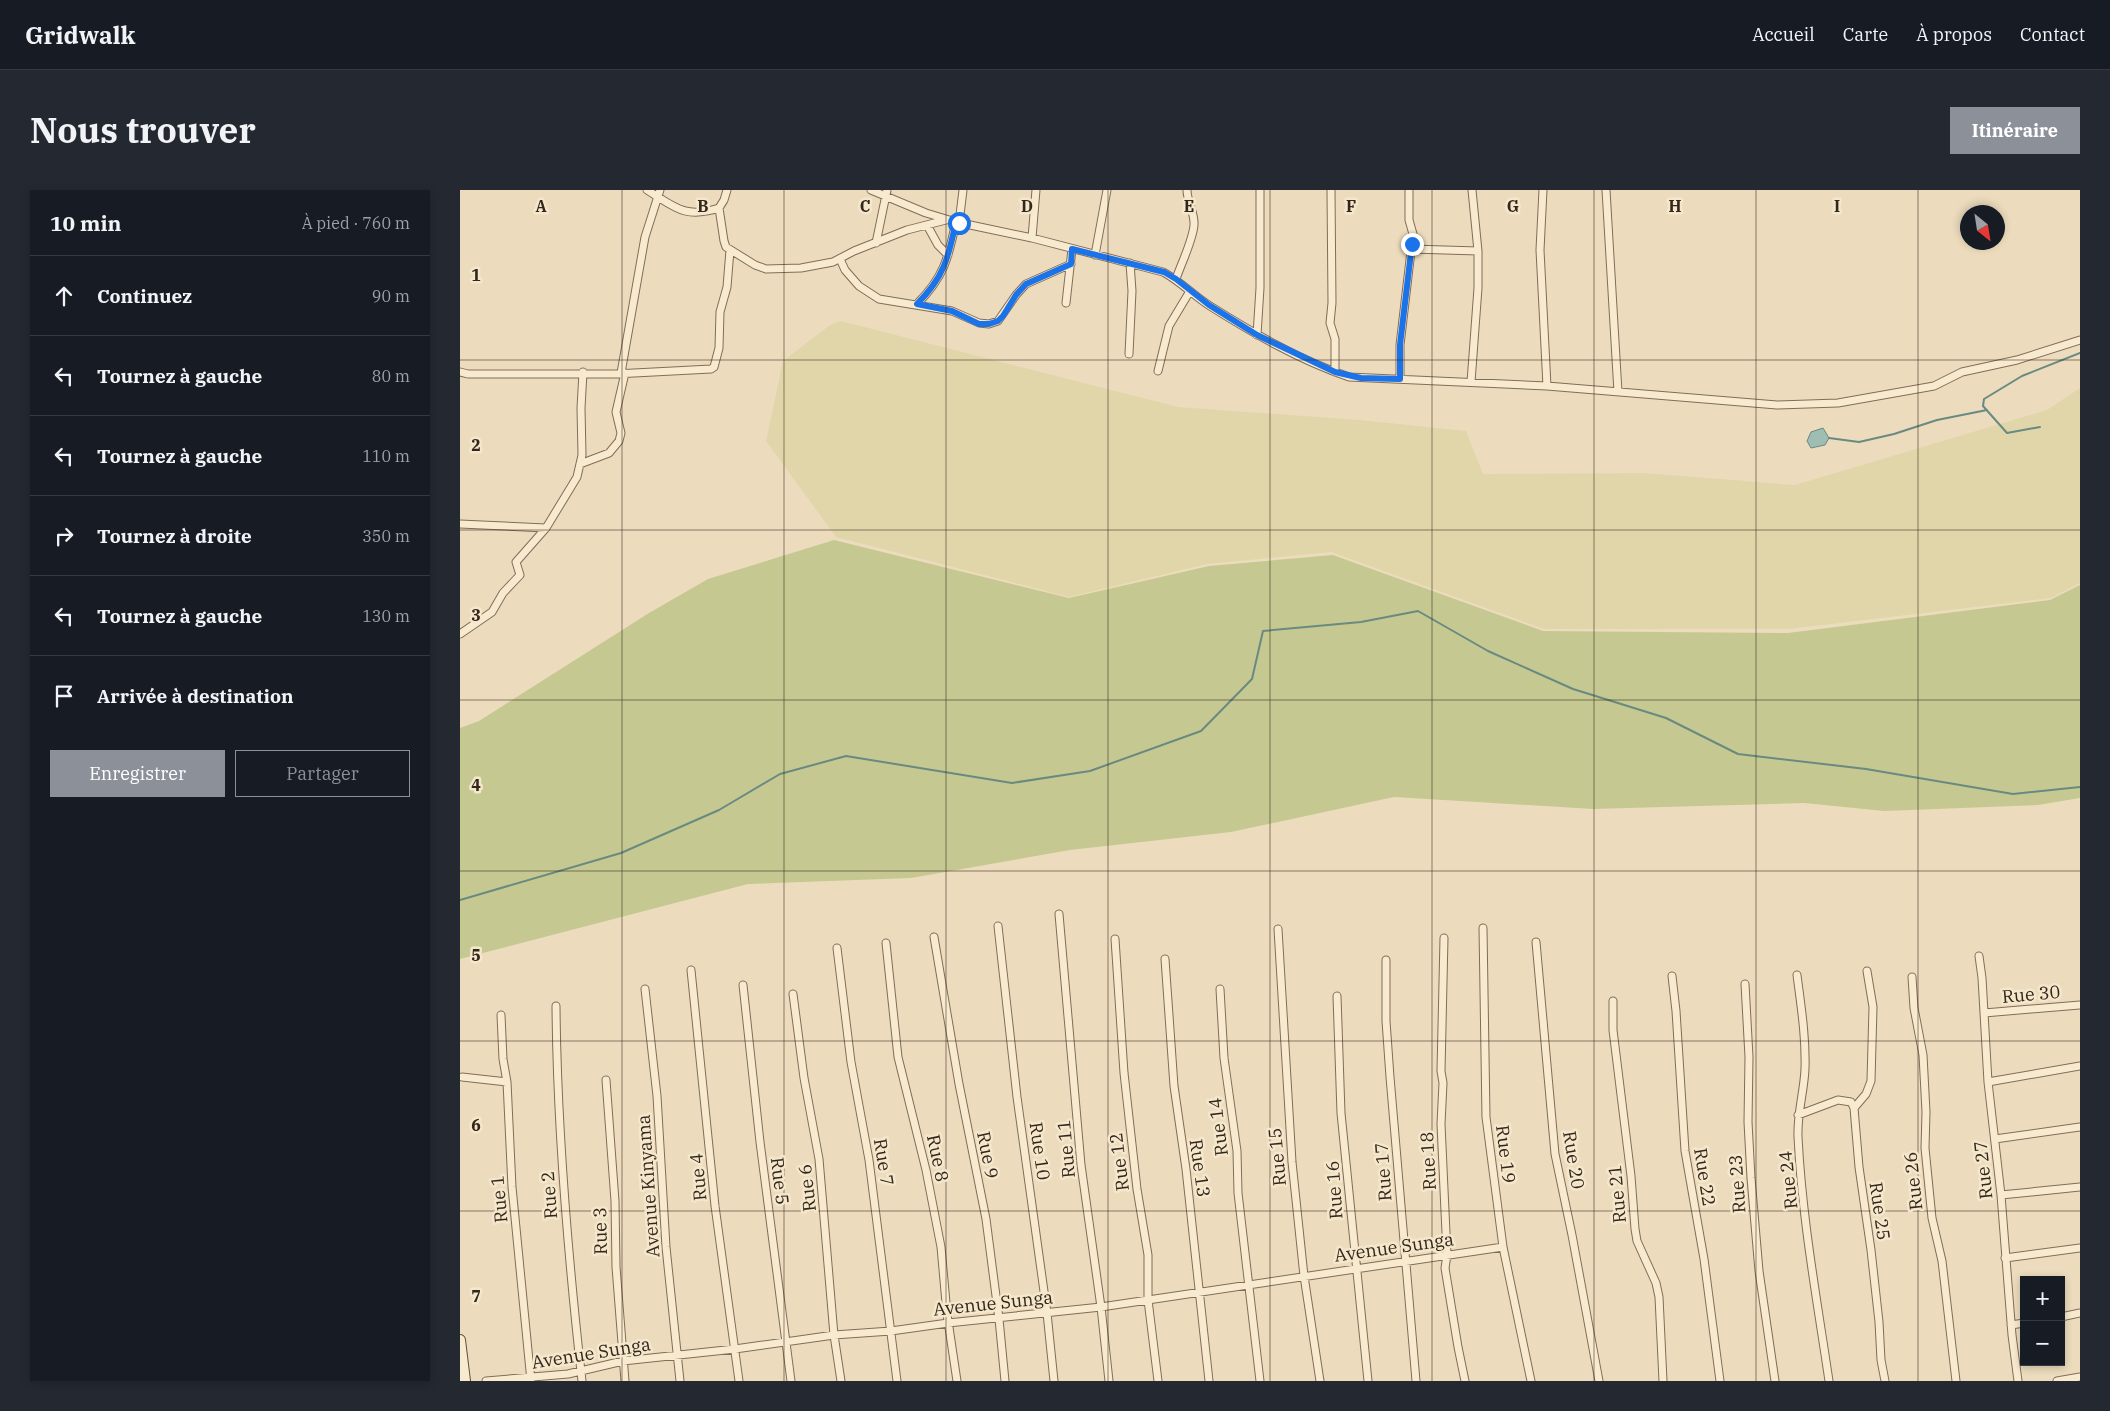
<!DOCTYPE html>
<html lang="fr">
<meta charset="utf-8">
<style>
:root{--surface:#171b24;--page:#242831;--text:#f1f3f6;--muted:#9ea1a6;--line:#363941;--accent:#8c9099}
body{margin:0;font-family:"IBM Plex Serif",serif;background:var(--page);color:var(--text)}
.controls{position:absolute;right:15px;bottom:15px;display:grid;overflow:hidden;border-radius:0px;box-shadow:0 2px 8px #0003}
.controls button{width:45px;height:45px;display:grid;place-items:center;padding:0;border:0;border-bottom:1px solid var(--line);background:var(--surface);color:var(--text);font:25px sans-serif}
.compass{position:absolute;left:1500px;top:15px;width:45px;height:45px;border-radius:50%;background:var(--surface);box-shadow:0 2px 8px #0003;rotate:150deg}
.stop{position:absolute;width:15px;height:15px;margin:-11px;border:4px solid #1a73e8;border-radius:50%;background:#fff}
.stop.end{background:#1a73e8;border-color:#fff;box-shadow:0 1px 5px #0008}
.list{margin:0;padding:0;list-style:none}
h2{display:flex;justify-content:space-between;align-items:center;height:65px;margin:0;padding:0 20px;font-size:21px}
h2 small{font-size:16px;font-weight:400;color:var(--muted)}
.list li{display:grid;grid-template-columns:32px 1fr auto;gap:15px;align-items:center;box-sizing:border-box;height:80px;padding:0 20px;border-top:1px solid var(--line)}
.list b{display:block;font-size:19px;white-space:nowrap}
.list em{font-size:16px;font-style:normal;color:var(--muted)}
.actions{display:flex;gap:10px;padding:15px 20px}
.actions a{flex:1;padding:11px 0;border:1px solid var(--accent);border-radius:0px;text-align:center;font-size:18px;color:var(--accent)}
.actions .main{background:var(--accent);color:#fff}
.icon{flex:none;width:28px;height:28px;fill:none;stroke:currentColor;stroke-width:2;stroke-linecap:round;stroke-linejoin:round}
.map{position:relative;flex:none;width:1620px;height:1191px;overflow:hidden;border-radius:0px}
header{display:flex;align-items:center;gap:30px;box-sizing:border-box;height:70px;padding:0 25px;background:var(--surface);border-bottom:1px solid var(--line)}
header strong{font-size:24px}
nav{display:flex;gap:28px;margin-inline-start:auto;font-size:18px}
.intro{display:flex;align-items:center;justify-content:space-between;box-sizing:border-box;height:120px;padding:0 30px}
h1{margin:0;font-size:35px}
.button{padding:12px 22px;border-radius:0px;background:var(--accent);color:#fff;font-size:18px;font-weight:700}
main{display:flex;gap:30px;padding:0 30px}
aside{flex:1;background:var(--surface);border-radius:0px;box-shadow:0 2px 8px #0003}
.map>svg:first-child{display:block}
</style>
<header>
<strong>Gridwalk</strong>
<nav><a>Accueil</a><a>Carte</a><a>À propos</a><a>Contact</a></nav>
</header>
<div class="intro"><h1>Nous trouver</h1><a class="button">Itinéraire</a></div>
<main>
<aside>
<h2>10 min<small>À pied · 760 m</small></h2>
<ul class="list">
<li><svg class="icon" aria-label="ahead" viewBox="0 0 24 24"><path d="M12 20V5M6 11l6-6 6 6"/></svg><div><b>Continuez</b></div><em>90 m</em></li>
<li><svg class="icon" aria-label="left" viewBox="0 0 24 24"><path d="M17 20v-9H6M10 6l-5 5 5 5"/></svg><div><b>Tournez à gauche</b></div><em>80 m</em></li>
<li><svg class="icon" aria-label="left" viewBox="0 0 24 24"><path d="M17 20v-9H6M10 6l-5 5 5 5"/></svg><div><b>Tournez à gauche</b></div><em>110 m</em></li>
<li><svg class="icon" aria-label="right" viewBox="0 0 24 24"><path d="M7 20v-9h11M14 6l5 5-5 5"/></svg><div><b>Tournez à droite</b></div><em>350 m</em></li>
<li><svg class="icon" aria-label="left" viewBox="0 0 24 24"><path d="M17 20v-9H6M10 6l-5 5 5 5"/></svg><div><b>Tournez à gauche</b></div><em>130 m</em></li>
<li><svg class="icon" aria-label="arrive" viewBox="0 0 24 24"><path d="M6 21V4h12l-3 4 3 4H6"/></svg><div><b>Arrivée à destination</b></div></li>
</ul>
<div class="actions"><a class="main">Enregistrer</a><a>Partager</a></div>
</aside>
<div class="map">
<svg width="1620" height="1191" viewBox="0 0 1620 1191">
<rect width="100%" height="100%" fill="#ecdcbd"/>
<path fill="#e1d6aa" d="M381 131 718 217 900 230 1006 241 1023 284 1184 283 1335 295 1587 220 1620 198V393L1591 408 1329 439H1084L871 362 747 374 609 407 376 347 306 251 323 171 370 135Z"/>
<path fill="#c5c991" d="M374 350 609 408 749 376 873 365 1083 441 1328 443 1590 410 1620 395V608L1578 615 1424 621 1344 613 1133 619 934 607 771 642 610 660 451 688 288 694 0 769V538L19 531 189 423 248 389Z"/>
<path fill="#a0bdb4" stroke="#698a80" d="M1363 238 1369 248 1365 255 1351 258 1347 251 1351 242Z"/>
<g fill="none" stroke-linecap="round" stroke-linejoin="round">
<path stroke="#698a80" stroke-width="2" d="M1580 237 1547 243 1523 216 1524 209 1562 186 1620 163
M1369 248 1399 252 1434 244 1477 230 1527 220
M0 710 161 663 259 620 320 584 386 566 552 593 630 581 741 541 792 489 803 441 901 432 958 421 1028 461 1113 499 1206 528 1278 564 1406 579 1553 604 1620 597"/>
<g stroke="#836c57" stroke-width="9">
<path id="street" d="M187 0C215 17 224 29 259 18L264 10 267 0
M411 0 466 23 496 32 572 48 703 82C720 91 733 105 750 116 793 143 839 170 889 187L1087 196 1317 215 1378 213 1474 196 1502 182 1557 170 1620 150
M871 0 872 113 870 133 875 149V182
M1083 0 1080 60 1087 196
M1146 0 1158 202
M259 18 264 51 266 57 295 75 306 79 341 78 373 72 394 61 447 40 486 30
M499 33 503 0
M467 35 478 55 488 65
M572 48 576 0
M416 53 427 0
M951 59 1018 61
M635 65 647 0
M380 69 385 80 399 96 419 109 492 121 519 133 529 134 538 131 556 105 566 94 611 74
M716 89C721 74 733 50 734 35 735 23 727 12 727 0
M606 113 612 59
M457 114C484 87 488 69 496 32
M797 145 800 98V0
M669 164 672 101 670 73
M698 181 709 136 730 101
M0 182 8 184H155L251 179 254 177 259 158 260 122 267 97 270 60
M161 183 185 47 200 0
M940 189V155L953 44 949 30V0
M1011 192 1018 98V61L1012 0
M120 274 149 263 159 251 161 243 156 222 165 183
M0 334 86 338
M0 444 32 422 43 403 60 385 56 372 86 338 117 287 122 265 121 218 123 182
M599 724 621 975 641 1117 649 1191
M538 736 557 907 587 1123 594 1191
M1023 738 1026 927 1043 1057 1071 1191
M818 739 832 972 844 1086 860 1191
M474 747 499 894 526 1029 539 1129 545 1191
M984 748 981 881 983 893 981 934 987 1065 985 1078 998 1157 1005 1191
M655 749 664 883 677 999 688 1065V1110L698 1191
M1076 752 1095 964 1112 1045 1139 1191
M426 753 438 867 466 980 481 1057 487 1124 497 1191
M377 758 391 872 409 970 437 1191
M1519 766 1522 788 1528 892 1541 1005 1552 1145 1558 1191
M705 769 714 896 726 979 749 1191
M926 770V831L930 887 956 1191
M231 780 255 1016 279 1191
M1337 785C1341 816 1346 847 1345 879 1344 902 1337 923 1338 947 1342 1028 1357 1110 1369 1191
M1212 786 1216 821 1225 961 1244 1069 1260 1191
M1452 787 1454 818 1463 865 1466 922 1465 958 1472 1028 1482 1071 1496 1191
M1285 794 1289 867 1288 932 1291 988 1299 1081 1315 1191
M283 795 300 952 331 1191
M185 799 197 906 206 1057 220 1191
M760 799 764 868 777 961 778 1003 800 1191
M333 804 344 888 359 969 374 1145 381 1191
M877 806 881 923 908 1191
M1153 811V840L1171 986 1175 1039 1177 1051 1196 1093 1199 1107 1203 1191
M96 816C97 941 108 1066 122 1191
M1524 823 1620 815
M41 825 43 869 47 892 52 997 71 1191
M2 887 47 892
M146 890 155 1011 156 1077 165 1191
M1528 892 1620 876
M1394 918 1406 904 1411 891 1413 817 1407 781
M1338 925 1378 910 1391 912 1394 918 1399 977 1411 1060 1419 1132 1421 1170 1425 1191
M1535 949 1620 937
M1541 1005 1620 997
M1545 1068 1620 1058
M1601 1127 1620 1123
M1551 1135 1564 1133
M26 1191 108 1184 163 1171 275 1159 374 1145 431 1141 488 1133 641 1117 1043 1057
M1597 1191 1620 1187"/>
</g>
<g stroke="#654e3a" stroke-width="12">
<path id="secondary" d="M0 1150 5 1191"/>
</g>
<use href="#street" stroke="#f8eacf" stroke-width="7"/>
<use href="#secondary" stroke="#f8eacf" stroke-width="10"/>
</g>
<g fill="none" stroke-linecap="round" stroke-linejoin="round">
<path stroke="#1a73e8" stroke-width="6" d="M499 33 496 32C488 69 484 87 457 114L492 121 519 134H529L538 131 543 126 556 105 566 94 611 74 612 59 704 82 716 89 749 115 797 145 875 182 901 188 940 189V155L952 54"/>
</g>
<path fill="none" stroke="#33261b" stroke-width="1" stroke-opacity="0.55" d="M162 0V1191M324 0V1191M486 0V1191M648 0V1191M810 0V1191M972 0V1191M1134 0V1191M1296 0V1191M1458 0V1191M0 170H1620M0 340H1620M0 510H1620M0 681H1620M0 851H1620M0 1021H1620"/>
<g text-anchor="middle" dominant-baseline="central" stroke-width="5" stroke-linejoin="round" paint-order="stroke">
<g font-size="18" fill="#33261b" stroke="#f4e7cc">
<text transform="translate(1571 804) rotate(-5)">Rue 30</text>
<text transform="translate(758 937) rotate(-97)">Rue 14</text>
<text transform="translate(606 959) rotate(-95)">Rue 11</text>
<text transform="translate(580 961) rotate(82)">Rue 10</text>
<text transform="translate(1046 964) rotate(83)">Rue 19</text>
<text transform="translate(528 965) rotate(79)">Rue 9</text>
<text transform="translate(817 967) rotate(-95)">Rue 15</text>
<text transform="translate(478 968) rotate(78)">Rue 8</text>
<text transform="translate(1114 970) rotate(81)">Rue 20</text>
<text transform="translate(968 971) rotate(-93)">Rue 18</text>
<text transform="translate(424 972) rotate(81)">Rue 7</text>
<text transform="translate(659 972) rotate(-97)">Rue 12</text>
<text transform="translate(740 978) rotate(82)">Rue 13</text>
<text transform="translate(1523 980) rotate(-96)">Rue 27</text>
<text transform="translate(923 982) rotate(-94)">Rue 17</text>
<text transform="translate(238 987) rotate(-95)">Rue 4</text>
<text transform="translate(1245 987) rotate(81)">Rue 22</text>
<text transform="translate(1328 990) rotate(-96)">Rue 24</text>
<text transform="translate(320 991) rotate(83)">Rue 5</text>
<text transform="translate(1453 991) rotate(-96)">Rue 26</text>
<text transform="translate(1277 994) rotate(-94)">Rue 23</text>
<text transform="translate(188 996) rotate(-94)">Avenue Kinyama</text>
<text transform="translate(347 998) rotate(-96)">Rue 6</text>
<text transform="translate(874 1000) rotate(-94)">Rue 16</text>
<text transform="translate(1157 1004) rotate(-95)">Rue 21</text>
<text transform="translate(89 1005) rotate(-94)">Rue 2</text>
<text transform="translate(39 1009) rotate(-95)">Rue 1</text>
<text transform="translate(1420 1021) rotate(82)">Rue 25</text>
<text transform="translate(140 1041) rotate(-91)">Rue 3</text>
<text transform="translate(934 1057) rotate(-8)">Avenue Sunga</text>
<text transform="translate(533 1113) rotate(-6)">Avenue Sunga</text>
<text transform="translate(131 1163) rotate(-9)">Avenue Sunga</text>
</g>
</g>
<g font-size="16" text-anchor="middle" font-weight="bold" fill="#33261b" stroke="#f4e7cc" stroke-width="5" stroke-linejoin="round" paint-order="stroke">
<text x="81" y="22">A</text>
<text x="243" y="22">B</text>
<text x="405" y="22">C</text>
<text x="567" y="22">D</text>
<text x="729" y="22">E</text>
<text x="891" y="22">F</text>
<text x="1053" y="22">G</text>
<text x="1215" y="22">H</text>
<text x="1377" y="22">I</text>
<text x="16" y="91">1</text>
<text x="16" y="261">2</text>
<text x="16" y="431">3</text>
<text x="16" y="601">4</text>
<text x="16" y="771">5</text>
<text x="16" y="941">6</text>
<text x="16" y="1112">7</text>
</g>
</svg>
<div class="controls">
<button>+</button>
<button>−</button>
</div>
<svg class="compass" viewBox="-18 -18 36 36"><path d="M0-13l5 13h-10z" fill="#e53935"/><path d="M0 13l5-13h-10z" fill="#9ea1a6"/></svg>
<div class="stop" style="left:499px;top:33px"></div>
<div class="stop end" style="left:952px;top:54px"></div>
</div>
</main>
